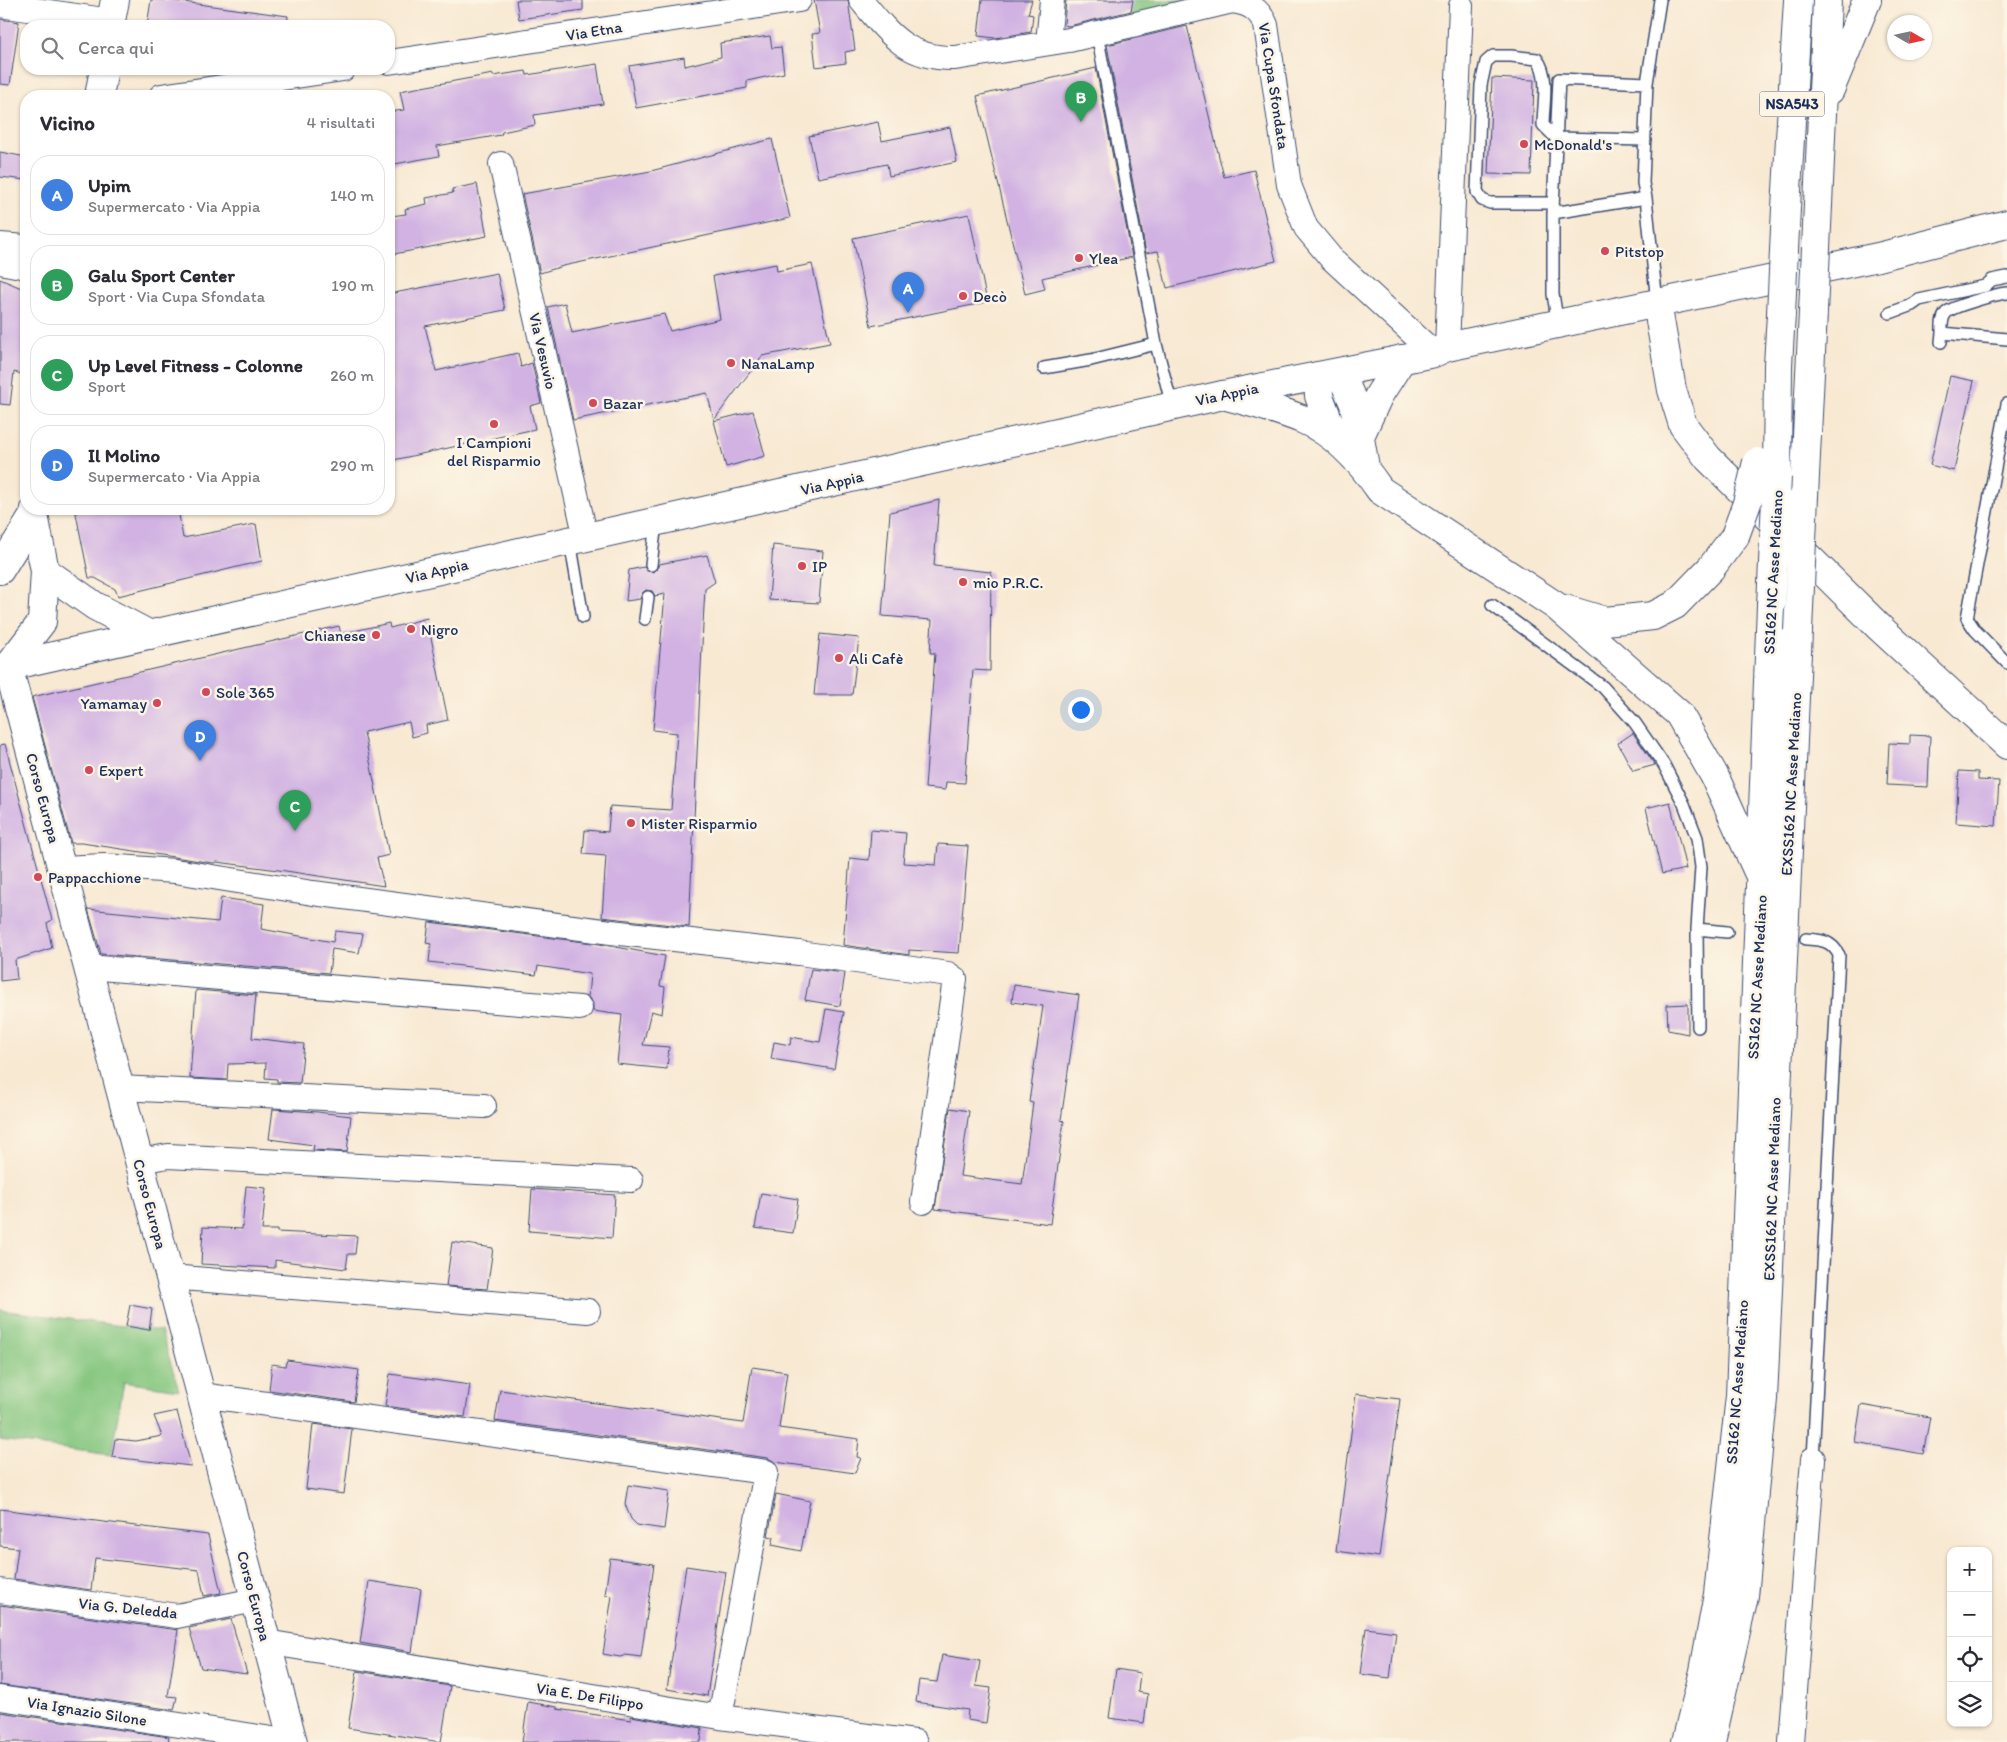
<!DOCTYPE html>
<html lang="it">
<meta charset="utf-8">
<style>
:root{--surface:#fff;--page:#f2f2f3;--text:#2b2b33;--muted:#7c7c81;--line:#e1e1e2;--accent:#d1495b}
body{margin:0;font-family:Itim,sans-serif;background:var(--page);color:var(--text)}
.controls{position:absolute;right:15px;bottom:15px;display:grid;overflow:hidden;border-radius:10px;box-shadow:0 1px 4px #0004}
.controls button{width:45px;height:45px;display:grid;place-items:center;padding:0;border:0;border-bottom:1px solid var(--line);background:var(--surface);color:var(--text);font:25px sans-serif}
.compass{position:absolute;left:1887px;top:15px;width:45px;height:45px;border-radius:50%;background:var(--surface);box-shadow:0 1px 4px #0004;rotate:99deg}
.you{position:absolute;left:1080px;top:709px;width:18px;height:18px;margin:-12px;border:4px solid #fff;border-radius:50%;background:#1a73e8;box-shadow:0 0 0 8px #1a73e833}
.badge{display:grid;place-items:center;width:32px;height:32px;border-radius:50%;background:var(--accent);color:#fff;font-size:16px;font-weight:700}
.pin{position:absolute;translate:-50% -41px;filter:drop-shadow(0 1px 2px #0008)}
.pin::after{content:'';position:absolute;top:26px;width:18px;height:15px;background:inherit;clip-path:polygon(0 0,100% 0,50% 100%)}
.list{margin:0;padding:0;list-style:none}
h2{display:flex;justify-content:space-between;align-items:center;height:65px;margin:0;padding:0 20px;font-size:21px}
h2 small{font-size:16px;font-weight:400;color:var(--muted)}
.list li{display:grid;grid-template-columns:32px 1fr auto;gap:15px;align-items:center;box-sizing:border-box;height:80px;margin:0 10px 10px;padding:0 10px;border:1px solid var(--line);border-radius:20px}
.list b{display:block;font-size:19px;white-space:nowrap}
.list p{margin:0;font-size:16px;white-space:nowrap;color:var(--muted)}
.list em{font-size:16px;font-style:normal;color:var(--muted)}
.icon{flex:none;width:28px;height:28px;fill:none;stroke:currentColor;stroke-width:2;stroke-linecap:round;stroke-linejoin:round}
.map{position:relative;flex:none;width:2007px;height:1742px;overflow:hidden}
.search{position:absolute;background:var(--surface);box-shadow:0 1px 4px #0004;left:20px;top:20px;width:375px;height:55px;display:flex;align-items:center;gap:12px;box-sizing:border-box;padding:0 18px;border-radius:20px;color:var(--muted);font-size:19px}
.panel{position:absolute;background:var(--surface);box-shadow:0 1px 4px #0004;left:20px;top:90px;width:375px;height:425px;border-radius:20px}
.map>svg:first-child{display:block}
</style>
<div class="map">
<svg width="2007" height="1742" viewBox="0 0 2007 1742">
<rect width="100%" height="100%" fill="#fcf5e5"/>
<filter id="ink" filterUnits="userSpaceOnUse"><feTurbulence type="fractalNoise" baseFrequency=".02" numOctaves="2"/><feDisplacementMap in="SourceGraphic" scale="10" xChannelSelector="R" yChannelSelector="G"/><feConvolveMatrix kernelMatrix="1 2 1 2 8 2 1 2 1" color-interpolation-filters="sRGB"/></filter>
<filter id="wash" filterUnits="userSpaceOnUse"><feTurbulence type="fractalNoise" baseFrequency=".0096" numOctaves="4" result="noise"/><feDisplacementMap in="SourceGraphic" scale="20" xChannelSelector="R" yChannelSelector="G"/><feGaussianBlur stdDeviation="1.12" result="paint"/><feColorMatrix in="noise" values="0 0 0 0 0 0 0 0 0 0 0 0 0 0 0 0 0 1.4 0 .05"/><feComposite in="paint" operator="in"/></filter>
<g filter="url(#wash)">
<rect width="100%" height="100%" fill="#f8e9d3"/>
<path fill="#84c67f" stroke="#507a6e" d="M1132 0H1204L1130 19Z
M0 1310 161 1331 179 1390 124 1382 111 1455 0 1440 2 1418 0 1417Z"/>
<g id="blocks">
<path fill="#d1b2e3" d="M151 0H168L288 16 287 26H147Z
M516 0H583V10L519 19Z
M814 0H848L855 50 845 52 846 63 816 67 812 34 820 33Z
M982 0H1032L1028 14 1033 15 1031 32 995 38 978 36Z
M1066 0H1133L1131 11 1069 26 1064 25Z
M0 19 19 22 10 85 0 84Z
M1187 26 1224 177 1254 170 1276 261 1167 288 1158 251 1146 253 1107 45Z
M770 36 772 48 781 47 784 73 747 81V88L636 108 629 66 684 57 685 66 721 57 720 43Z
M597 64 603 104 534 115 535 125 502 132 501 135 437 146 439 156 389 165V112L404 110 400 91 493 74V76L526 71 527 75Z
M1096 68 1132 257 1042 278 1045 289 1025 294 977 96Z
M1492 78 1534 80 1531 175 1488 174Z
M878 122 882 141 950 127 957 162 889 176 887 164 818 178 809 136Z
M772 139 790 218 563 266 540 273 522 194 651 171Z
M0 152 26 157V180L0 177Z
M477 184 487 236 389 255V222H391V216L406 214 405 209 427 204 426 198 453 193 452 189Z
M969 214 987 302 871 326 853 238Z
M776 264 777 271 812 264 830 343 762 356 714 420 707 393 573 420 548 307 565 303 572 333 664 314 670 331 720 319 713 276Z
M497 273 505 310 425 326 436 371 518 353 521 367 532 363 541 403 530 406 535 429 389 461V294Z
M0 279 26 290V312L24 329H26V375L14 372 10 405 0 404Z
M1950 376 1974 381 1954 471 1930 465Z
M753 411 765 456 726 467 714 421Z
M939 500 934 566 991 572 990 671 973 670 965 783 946 782 945 790 925 788 935 653H930L932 620 882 616 890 512Z
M75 509H178L183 538 256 524 262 561 118 596 115 589 95 578H89Z
M773 545 823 551 819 603 769 600Z
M707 555 715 582 705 589 703 624 689 927 602 917 606 856 583 854 585 830 608 832 610 806 671 810 677 733 653 730 665 594 655 596 652 591 646 590 642 593 640 599 626 601 629 570 644 567 647 571 654 572 657 569 659 564Z
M427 618 448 720 426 725 427 733 412 737 409 722 364 732 389 855 377 858 384 886 286 871 217 862 213 863 82 843H71L32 697 339 626 341 634 389 623 390 628Z
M820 634 859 638 852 695H814Z
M1633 733 1655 765 1633 771 1618 743Z
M1910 735 1930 736 1928 787 1887 785 1889 743 1910 744Z
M5 744 52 920 47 923 52 948 15 960 17 979 0 981V745Z
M1959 771 1978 772V780L1999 781 1996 826 1956 823Z
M1670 802 1686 869 1662 874 1646 808Z
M871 830 906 833 903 863 936 865 938 844 968 846 959 953 909 950V955L843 945 850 858 869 860Z
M221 898 264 904 261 929 333 942 335 931 363 934 359 953 332 949 329 973 101 954 88 909 218 922Z
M429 922 600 944 665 956 660 986 665 987 662 1014 651 1011 643 1045 669 1047 667 1069 617 1064 622 1015 593 1011V1003L588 997 590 974 538 966 536 975 429 962 431 944 426 943Z
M811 969 845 973 840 1006 805 1000Z
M1014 985 1079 995 1061 1120 1064 1121 1050 1224 935 1209 950 1108 969 1111 960 1176 1022 1184 1033 1103 1029 1102 1043 1006 1012 1002Z
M196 990 256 995 252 1038 304 1044 300 1083 277 1082V1079L265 1078 266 1063 228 1064 227 1080 190 1078Z
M1688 1004V1034L1668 1030 1667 1005Z
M826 1009 844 1012 834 1069 771 1059 774 1042 790 1045 791 1037 820 1042Z
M273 1109 317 1112 351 1116 347 1152 313 1150 314 1145 269 1139Z
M246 1186 266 1188 262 1230H277V1232L357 1236 355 1254H348L346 1269 275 1260V1268L201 1264 203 1227 242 1229Z
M532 1189 615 1195 612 1238 529 1231Z
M761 1193 798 1199 793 1233 755 1228Z
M452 1242 493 1248 487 1289 446 1286Z
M130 1305 152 1309 149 1330 126 1326Z
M287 1360 359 1370 354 1402 269 1390 272 1364 285 1366Z
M752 1367 787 1372 779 1428 859 1439 857 1457 861 1458 855 1473 775 1462 768 1458 495 1421 500 1390 743 1423Z
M390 1374 470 1385 465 1417 385 1406Z
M1356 1394 1400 1399 1379 1557 1336 1551Z
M1861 1405 1930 1417 1923 1454 1855 1442Z
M177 1411 191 1466 112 1457 115 1439 136 1441 162 1436 154 1416Z
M313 1424 352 1429 344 1494 306 1489Z
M628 1485 669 1491 664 1529 637 1525 631 1519 625 1504Z
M776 1494 810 1501 801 1551 772 1545 774 1537 768 1536Z
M0 1509 208 1535 221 1593 204 1596 199 1570 95 1558 91 1590 14 1579 18 1548 0 1546Z
M610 1558 654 1564 641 1657 626 1655 620 1657 603 1654 612 1596 605 1595Z
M686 1566 726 1572 707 1696 667 1689Z
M369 1581 421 1589 412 1652 360 1643Z
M0 1605 178 1630 168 1696 177 1697 174 1710 0 1685Z
M231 1619 247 1674 201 1668 189 1628Z
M1366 1628 1396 1632 1390 1678 1360 1674Z
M942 1655 980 1661 976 1686 991 1688 986 1723 967 1720 968 1710 916 1702 919 1680 937 1682Z
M1116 1669 1140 1673 1138 1692 1148 1694 1144 1723 1109 1718Z
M357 1671 450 1686 441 1742 348 1728Z
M528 1702 557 1707V1709L631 1720V1716L702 1728 701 1742H522Z
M0 1712 169 1737 168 1742H0Z"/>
</g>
</g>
<g filter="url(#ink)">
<use href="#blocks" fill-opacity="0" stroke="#3c4b70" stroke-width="1"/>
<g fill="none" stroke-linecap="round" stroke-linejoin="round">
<g stroke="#3c4b70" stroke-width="14">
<path id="lane" d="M1097 34 1156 344
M1646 198 1643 183 1647 83
M1553 203H1490L1482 200 1477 192 1481 85 1486 62 1493 56H1511L1537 59C1550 76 1543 105 1543 125L1556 138 1645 140
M1553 209 1559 79 1647 83 1660 0
M1890 313 1912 305 1919 300 1985 286 1992 280 2007 277
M1558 325 1553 294V213L1646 198 1657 303
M1942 333C1942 326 1941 319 1946 313 1953 306 1996 294 2007 293
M1941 342 1942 333 2007 339
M1044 368 1091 360 1156 344 1172 406
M2007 404 1967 618 1975 630 2007 663
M570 541 583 617
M651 565 656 522
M1492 605 1603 687 1635 723 1664 765 1684 804 1697 838 1701 867 1697 929 1698 1027
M645 619 648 597
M1697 929 1727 932
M1806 939C1821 940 1831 940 1839 955L1813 1459"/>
</g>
<g stroke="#3c4b70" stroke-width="26">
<path id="street" d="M861 0C889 34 907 59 955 58L1069 40 1232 1C1249 3 1259 9 1266 25L1289 185 1306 228 1331 258 1434 353
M0 5 111 21
M1048 43 1052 0
M389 62 799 0
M161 96 343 69
M501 164 586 538
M0 245 26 247
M0 262 26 267
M1447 347 1461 6
M62 868 104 866 175 871 313 893 611 932 799 953 948 974 955 979 923 1202
M88 967 580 1008
M120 1088 484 1106
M139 1161 168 1156 631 1180
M170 1277 588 1311
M201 1395 766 1472 720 1717
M0 1591 177 1616 255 1600
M266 1642 720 1717 915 1742
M0 1698 292 1742
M1791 1742 1813 1459"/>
</g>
<g stroke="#3c4b70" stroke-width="30">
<path id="secondary" d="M110 26 115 0
M99 96 104 69
M1657 303 1672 390 1683 425 1708 458 1880 628 2007 745
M0 570 34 515
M45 571 95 606 150 635
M8 666 293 1742
M8 666 42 622 45 571 34 515 35 509"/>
</g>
<g stroke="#3c4b70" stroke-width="30">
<path id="primary" d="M0 668 1223 395 1434 353 1447 347 1878 257 2007 224"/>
</g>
<g stroke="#3c4b70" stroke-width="30">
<path id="highway" d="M1830 90 1867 0
M1818 205 1827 0
M1786 208 1798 0
M1340 372 1354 404 1365 467
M1318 376 1319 396 1336 440
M1223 395C1250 402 1278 409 1304 420 1336 434 1361 462 1380 490L1556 606 1679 714 1714 775 1758 872
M1361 434 1379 395 1402 359
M1777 477 1778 365 1781 314
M1804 496 1813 312
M1565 609 1605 621 1653 616 1675 605 1711 568 1735 536
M1686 1742 1704 1671 1718 1594 1740 1396 1771 605
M1711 1742 1744 1596 1763 1399 1798 631"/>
</g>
<use href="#lane" stroke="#fff" stroke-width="11"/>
<use href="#street" stroke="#fff" stroke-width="24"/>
<use href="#secondary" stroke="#fff" stroke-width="28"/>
<use href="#primary" stroke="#fff" stroke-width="28"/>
<use href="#highway" stroke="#fff" stroke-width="28"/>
<g stroke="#3c4b70" stroke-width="30" stroke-linecap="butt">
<path id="highway-bridge" d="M1813 312 1818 205
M1781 314 1786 208
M1735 536 1747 503 1757 462
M1771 605 1777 477
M1798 631 1804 496"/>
</g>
<use href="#highway-bridge" stroke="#fff" stroke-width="28"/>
</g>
</g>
<g fill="#d1495b" stroke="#fcf5e5" stroke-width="2">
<circle cx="1524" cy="144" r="5"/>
<circle cx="1605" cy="251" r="5"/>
<circle cx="1079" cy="258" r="5"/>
<circle cx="963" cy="296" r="5"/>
<circle cx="731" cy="363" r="5"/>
<circle cx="593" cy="403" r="5"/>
<circle cx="494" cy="424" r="5"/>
<circle cx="802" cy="566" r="5"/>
<circle cx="963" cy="582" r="5"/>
<circle cx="411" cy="629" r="5"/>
<circle cx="376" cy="635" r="5"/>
<circle cx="839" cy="658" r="5"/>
<circle cx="206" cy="692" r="5"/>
<circle cx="157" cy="703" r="5"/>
<circle cx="89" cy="770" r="5"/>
<circle cx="631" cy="823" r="5"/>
<circle cx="38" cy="877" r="5"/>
</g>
<g text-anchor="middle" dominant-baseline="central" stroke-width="5" stroke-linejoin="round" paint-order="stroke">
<rect fill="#fcf5e5" stroke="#5e6a86" stroke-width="1" x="1759.5" y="91.5" width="65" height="25" rx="4"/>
<g font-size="15" font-weight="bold" fill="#1b2f5e">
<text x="1792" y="104">NSA543</text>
</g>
<g font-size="16" fill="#1b2f5e" stroke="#fcf5e5">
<text transform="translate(594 31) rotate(-9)">Via Etna</text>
<text transform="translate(1274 86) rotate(81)">Via Cupa Sfondata</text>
<text transform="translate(543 351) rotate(77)">Via Vesuvio</text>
<text transform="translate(1227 394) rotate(-12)">Via Appia</text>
<text transform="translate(832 483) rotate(-13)">Via Appia</text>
<text transform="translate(437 571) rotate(-13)">Via Appia</text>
<text transform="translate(1773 572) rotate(-87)">SS162 NC Asse Mediano</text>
<text transform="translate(1791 784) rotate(-87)">EXSS162 NC Asse Mediano</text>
<text transform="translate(43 798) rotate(75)">Corso Europa</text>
<text transform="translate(1757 977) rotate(-87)">SS162 NC Asse Mediano</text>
<text transform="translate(1772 1189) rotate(-88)">EXSS162 NC Asse Mediano</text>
<text transform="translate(150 1204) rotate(75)">Corso Europa</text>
<text transform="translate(1737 1382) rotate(-86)">SS162 NC Asse Mediano</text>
<text transform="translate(254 1596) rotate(75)">Corso Europa</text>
<text transform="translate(128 1608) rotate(6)">Via G. Deledda</text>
<text transform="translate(590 1696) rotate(9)">Via E. De Filippo</text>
<text transform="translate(87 1711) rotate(9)">Via Ignazio Silone</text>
</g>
<g font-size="16" fill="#1b2f5e" stroke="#fcf5e5" text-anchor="start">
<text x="1534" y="144">McDonald's</text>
<text x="1615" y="251">Pitstop</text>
<text x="1089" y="258">Ylea</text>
<text x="973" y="296">Decò</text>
<text x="741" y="363">NanaLamp</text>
<text x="603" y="403">Bazar</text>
<text x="494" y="442" text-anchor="middle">I Campioni<tspan x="494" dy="18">del Risparmio</tspan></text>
<text x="812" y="566">IP</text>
<text x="973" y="582">mio P.R.C.</text>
<text x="421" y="629">Nigro</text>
<text x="366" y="635" text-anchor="end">Chianese</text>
<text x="849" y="658">Ali Cafè</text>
<text x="216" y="692">Sole 365</text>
<text x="147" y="703" text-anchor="end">Yamamay</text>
<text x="99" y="770">Expert</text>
<text x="641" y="823">Mister Risparmio</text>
<text x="48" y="877">Pappacchione</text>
</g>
</g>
</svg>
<div class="controls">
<button>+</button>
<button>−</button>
<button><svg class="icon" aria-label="locate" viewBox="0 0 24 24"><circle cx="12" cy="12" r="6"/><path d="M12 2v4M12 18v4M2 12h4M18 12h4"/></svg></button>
<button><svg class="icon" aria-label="layers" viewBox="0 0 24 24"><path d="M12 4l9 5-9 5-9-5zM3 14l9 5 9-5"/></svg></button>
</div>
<svg class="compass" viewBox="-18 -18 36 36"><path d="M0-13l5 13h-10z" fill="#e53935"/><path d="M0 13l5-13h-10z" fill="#7c7c81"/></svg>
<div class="you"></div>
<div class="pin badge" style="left:908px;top:313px;background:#3f7fe0">A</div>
<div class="pin badge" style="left:1081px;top:122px;background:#2e9e5b">B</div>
<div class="pin badge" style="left:295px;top:831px;background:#2e9e5b">C</div>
<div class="pin badge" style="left:200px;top:761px;background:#3f7fe0">D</div>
<div class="search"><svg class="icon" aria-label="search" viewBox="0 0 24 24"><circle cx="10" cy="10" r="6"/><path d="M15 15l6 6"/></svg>Cerca qui</div>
<section class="panel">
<h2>Vicino<small>4 risultati</small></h2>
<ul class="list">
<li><span class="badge" style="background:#3f7fe0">A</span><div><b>Upim</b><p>Supermercato · Via Appia</p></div><em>140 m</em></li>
<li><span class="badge" style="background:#2e9e5b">B</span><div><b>Galu Sport Center</b><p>Sport · Via Cupa Sfondata</p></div><em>190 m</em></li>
<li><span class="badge" style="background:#2e9e5b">C</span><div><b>Up Level Fitness - Colonne</b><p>Sport</p></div><em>260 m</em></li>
<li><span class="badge" style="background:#3f7fe0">D</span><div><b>Il Molino</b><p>Supermercato · Via Appia</p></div><em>290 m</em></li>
</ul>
</section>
</div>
